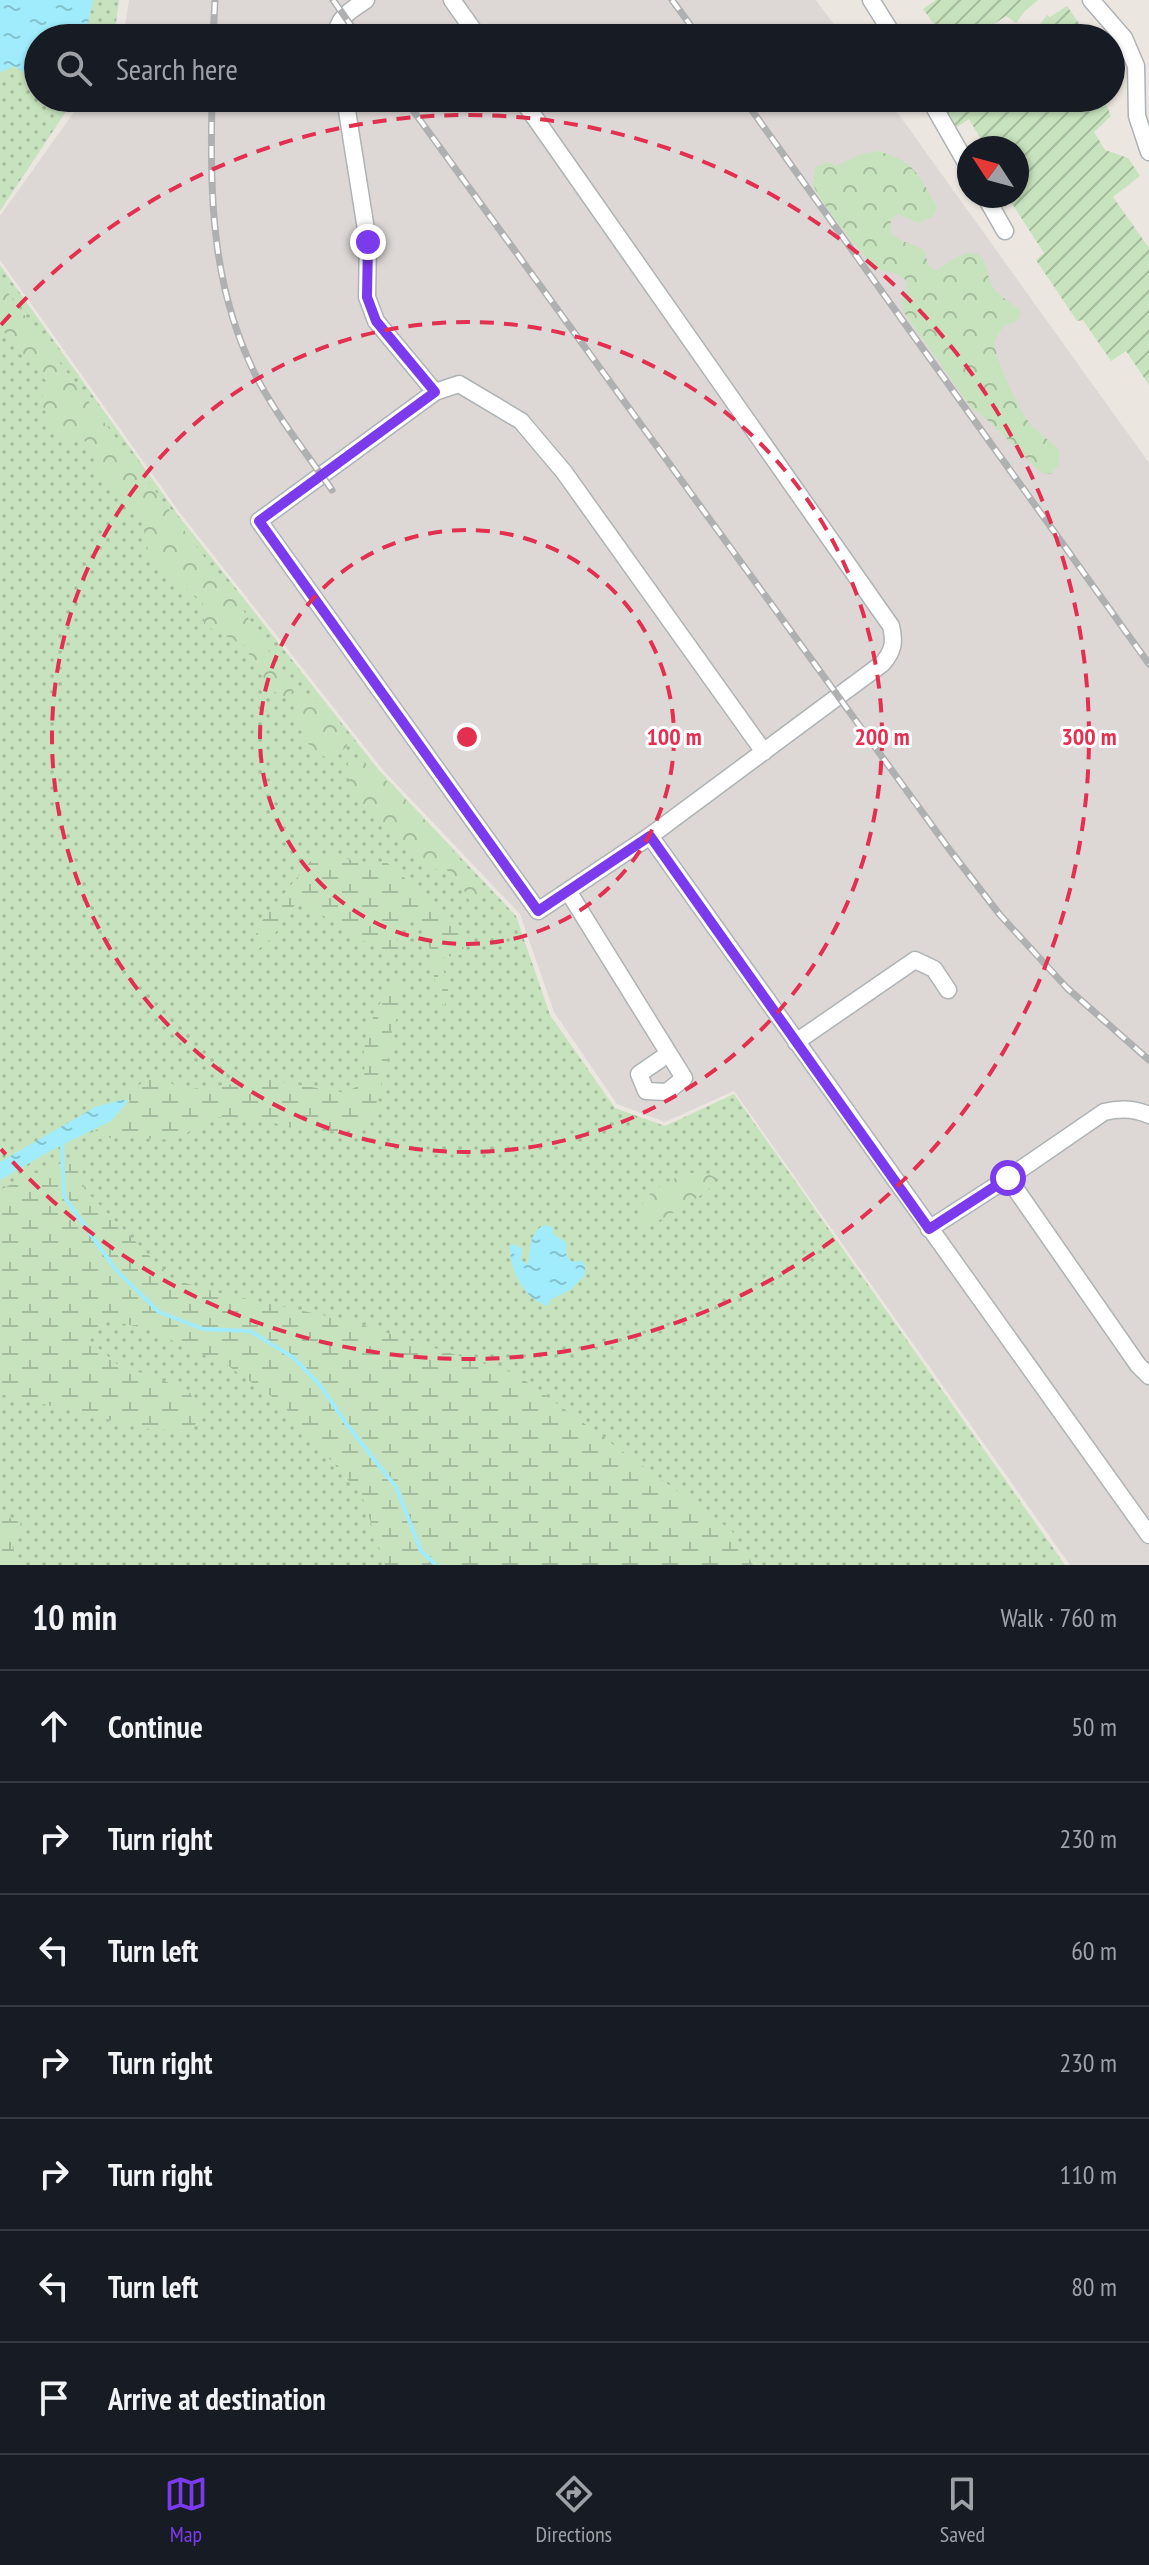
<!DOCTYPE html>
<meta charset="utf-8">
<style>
:root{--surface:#171b24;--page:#20242c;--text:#f1f3f6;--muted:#9ea1a6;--line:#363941;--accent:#7c3aed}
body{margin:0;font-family:"PT Sans Narrow",sans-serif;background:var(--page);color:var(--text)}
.compass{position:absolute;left:957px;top:136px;width:72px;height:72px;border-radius:50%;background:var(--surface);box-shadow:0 2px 6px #0004;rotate:306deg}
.stop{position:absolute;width:24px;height:24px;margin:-18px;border:6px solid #7c3aed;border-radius:50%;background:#fff}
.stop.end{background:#7c3aed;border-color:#fff;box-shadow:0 2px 8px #0008}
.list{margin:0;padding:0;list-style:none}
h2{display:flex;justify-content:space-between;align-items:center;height:104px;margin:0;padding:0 32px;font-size:34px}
h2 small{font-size:26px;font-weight:400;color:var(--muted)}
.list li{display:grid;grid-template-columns:52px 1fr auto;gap:24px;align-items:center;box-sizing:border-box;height:112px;padding:0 32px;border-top:2px solid var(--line)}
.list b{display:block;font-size:30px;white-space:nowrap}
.list em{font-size:26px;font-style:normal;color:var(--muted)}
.icon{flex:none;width:44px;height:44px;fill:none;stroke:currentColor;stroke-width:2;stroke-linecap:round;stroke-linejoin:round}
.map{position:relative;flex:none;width:1149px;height:1565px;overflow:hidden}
.search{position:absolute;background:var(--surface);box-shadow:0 2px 6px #0004;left:24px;right:24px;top:24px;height:88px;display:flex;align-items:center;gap:20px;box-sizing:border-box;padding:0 28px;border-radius:44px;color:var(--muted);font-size:30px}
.sheet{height:888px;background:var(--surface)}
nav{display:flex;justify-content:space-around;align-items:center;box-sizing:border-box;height:112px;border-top:2px solid var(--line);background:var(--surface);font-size:22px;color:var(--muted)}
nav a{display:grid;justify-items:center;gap:4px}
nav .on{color:var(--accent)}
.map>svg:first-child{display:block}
</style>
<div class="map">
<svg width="1149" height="1565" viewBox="0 0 1149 1565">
<defs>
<pattern id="grass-dots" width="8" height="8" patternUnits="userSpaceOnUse" patternTransform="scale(2)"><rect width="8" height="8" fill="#c7e3bd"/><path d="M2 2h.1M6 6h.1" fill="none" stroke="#a5bb9d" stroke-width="1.8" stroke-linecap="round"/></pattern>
<pattern id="forest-crowns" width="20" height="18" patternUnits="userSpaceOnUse" patternTransform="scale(2)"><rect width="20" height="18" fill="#c7e3bd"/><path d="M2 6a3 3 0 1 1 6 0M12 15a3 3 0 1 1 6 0" fill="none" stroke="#a5bb9d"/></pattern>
<pattern id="wetland-marsh" width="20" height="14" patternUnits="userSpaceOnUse" patternTransform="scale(2)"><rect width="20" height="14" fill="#c7e3bd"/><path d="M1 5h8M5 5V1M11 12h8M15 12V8" fill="none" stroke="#a5bb9d"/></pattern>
<pattern id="garden-furrows" width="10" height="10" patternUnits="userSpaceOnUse" patternTransform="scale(2)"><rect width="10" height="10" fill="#c7e3bd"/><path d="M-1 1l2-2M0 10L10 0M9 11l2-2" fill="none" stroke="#a5bb9d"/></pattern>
<pattern id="water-ripples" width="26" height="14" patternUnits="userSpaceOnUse" patternTransform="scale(2)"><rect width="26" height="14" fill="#a0ecfc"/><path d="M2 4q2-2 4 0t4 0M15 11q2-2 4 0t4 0" fill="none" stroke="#85c2cf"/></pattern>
</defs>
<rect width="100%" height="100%" fill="#ece6e0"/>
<path fill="#ddd8d5" d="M129 0H816L844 38H123Z
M84 98H887L1149 463V1565H1070L734 1091 665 1122 617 1104 554 1012 520 914 383 770 180 513 0 260V216Z"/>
<path fill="url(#grass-dots)" d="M0 0H119L114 38H38V98H75L0 211Z
M0 265 178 515 378 769 516 916 550 1015 615 1108 665 1126 734 1094 1065 1565H0Z"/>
<path fill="url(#forest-crowns)" d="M878 151C915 161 918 175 937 206L934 216 918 223 898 214 891 219 890 232C900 243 912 243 924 250L929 267 935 270C945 267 954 257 964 254 987 248 985 270 991 283 996 295 1010 302 1020 310V317L1014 323 1005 325C1001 330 997 335 995 341 992 355 1022 415 1032 426 1041 435 1051 441 1060 451L1059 464 1053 473 1044 474 1036 468 992 424 970 406 903 311 902 299 908 284C900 269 888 275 876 268 867 262 816 196 814 186 813 181 815 172 815 167L827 162 836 166 861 154Z
M0 282 242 608 278 666 296 685 288 698 279 697 256 668 245 646 204 625 203 602 182 585 148 550 141 516 97 474V456L84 440 58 439 41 402 46 381 0 327Z
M309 695C329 702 346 724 347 746L335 758C309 760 296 725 294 704L298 698Z
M353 758C378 761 454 854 475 876L485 888 486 894 476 903 470 902 458 879 443 867 431 871 420 865 361 805C352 791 348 779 348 763Z
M692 1173 708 1174 716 1178C714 1184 714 1184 709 1189 703 1195 660 1222 652 1223 646 1225 644 1223 639 1221 636 1195 670 1178 692 1173Z"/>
<path fill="url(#wetland-marsh)" d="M324 854 365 863 386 862 465 930 463 954 441 958 449 995 444 1006 437 995 428 940 416 920 401 925 394 933 401 947 393 953 356 938 324 916 296 903 271 939 252 954 258 926 313 858Z
M395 986H401L400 1010 392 1030 389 1054 375 1108 358 1126 345 1132 295 1129 257 1118 218 1117 205 1120 177 1140 119 1137 88 1140 85 1136C102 1127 122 1119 130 1100H111L157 1075 183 1090 270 1080 346 1093 362 1083C367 1069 363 1065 364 1051 366 1029 378 1000 395 986Z
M81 1157 84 1189 172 1279 226 1295 346 1320 516 1374 732 1531 753 1565H385L362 1496 281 1403 227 1365 144 1328 102 1319 90 1341 117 1364 169 1383 190 1393 201 1414 192 1430 149 1429 0 1394V1190L38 1171Z
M0 1514 21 1523 11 1543 20 1565H0Z"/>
<path fill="url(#garden-furrows)" d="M936 0H1038L1024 12 1016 23 1006 16 979 34 981 38H944L923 9Z
M1067 6 1089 38H1029L1047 15 1050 17Z
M934 98H1106L1104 100 1111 116 1094 132 1105 150 1128 158 1140 176 1113 197 1149 248V385L1126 351 1111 361 1083 320 1077 321 1036 260 1044 253 1007 196H1017V148H977L983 143 969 119 953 130Z"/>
<path fill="url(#water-ripples)" d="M0 0H93L88 23 77 38H38V67L24 72 14 66 0 72Z
M122 1100H129L111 1121 50 1151 0 1180V1162L95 1107Z
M546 1225 553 1228V1234L566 1242C567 1250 564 1257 573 1262L580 1260 585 1264V1275L570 1290 550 1300 548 1306C523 1299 509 1268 510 1245L514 1244 522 1249 521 1260 528 1265C530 1251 529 1230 546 1225Z"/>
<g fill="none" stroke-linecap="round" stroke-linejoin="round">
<path stroke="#a0ecfc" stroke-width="4" d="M62 1146 64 1196 116 1270 159 1312 203 1329 250 1331 294 1358 320 1385 348 1426 396 1487 421 1551 436 1565"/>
<g stroke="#aeb3b6" stroke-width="19">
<path id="minor" d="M452 0 479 38
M871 0 895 38
M1091 0 1124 38 1136 66 1137 116 1149 152
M336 38C336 18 351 10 366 0
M345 98 368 242 367 297 376 321 435 392
M521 98 891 626C895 642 893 651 883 663L650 836 538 911 259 521 435 392 459 384 521 421 564 472 764 752
M929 98 969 168
M985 196 1005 231
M650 836 1149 1535
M568 891 684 1078 667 1092 646 1091 639 1074 668 1054
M796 1042 915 960 934 969 948 990
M1008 1178 1104 1112C1120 1108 1134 1108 1149 1115
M929 1229 1008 1178 1138 1365 1149 1376"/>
</g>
<use href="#minor" stroke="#fff" stroke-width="16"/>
<g stroke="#afb0b1" stroke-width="7">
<path id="rail" d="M333 0 360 38
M672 0 700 38
M213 38 215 0
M212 98C210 197 211 287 257 378 278 418 307 454 332 490
M404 98 949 849 1000 915 1067 988 1149 1060
M743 98 1149 664"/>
</g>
<use href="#rail" stroke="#fff" stroke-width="4" stroke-dasharray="12" stroke-linecap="butt"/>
</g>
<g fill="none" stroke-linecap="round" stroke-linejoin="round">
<path stroke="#7c3aed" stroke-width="10" d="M368 242 367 297 376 321 435 392 259 521 538 911 650 836 929 1229 1008 1178"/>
</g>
<g fill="none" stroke="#e32f50" stroke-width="4" stroke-dasharray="14 10">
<circle cx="467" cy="737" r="207"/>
<circle cx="467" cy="737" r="415"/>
<path d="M1 325A622 622 0 1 1 1 1149"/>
</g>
<circle cx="467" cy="737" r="12" fill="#e32f50" stroke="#fff" stroke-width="4"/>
<g font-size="24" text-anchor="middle" font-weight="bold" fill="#e32f50" stroke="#fff" stroke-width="6" stroke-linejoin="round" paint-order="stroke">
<text x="674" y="745">100 m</text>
<text x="882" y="745">200 m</text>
<text x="1089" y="745">300 m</text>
</g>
</svg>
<svg class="compass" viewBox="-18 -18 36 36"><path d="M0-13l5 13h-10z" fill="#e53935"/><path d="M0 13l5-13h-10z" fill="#9ea1a6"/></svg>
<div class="stop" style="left:1008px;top:1178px"></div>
<div class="stop end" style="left:368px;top:242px"></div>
<div class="search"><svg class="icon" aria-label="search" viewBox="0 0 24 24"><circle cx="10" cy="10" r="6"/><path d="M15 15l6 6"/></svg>Search here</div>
</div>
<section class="sheet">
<h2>10 min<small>Walk · 760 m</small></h2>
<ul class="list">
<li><svg class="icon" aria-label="ahead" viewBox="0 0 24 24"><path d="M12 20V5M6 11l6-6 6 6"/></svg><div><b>Continue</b></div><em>50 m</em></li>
<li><svg class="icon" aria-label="right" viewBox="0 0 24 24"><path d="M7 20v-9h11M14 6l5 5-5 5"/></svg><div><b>Turn right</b></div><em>230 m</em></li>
<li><svg class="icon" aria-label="left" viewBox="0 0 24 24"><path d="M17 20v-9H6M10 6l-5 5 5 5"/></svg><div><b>Turn left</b></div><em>60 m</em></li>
<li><svg class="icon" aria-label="right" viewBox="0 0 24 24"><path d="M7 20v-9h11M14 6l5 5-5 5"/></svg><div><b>Turn right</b></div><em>230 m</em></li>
<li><svg class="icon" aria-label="right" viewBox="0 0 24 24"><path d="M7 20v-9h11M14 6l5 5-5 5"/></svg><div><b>Turn right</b></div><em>110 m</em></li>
<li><svg class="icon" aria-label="left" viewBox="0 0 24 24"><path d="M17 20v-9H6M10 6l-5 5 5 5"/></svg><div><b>Turn left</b></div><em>80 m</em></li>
<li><svg class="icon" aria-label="arrive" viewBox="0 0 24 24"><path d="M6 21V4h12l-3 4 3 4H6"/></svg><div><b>Arrive at destination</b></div></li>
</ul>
</section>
<nav>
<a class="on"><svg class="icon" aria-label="map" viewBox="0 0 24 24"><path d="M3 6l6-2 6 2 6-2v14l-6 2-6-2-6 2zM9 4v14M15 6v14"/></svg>Map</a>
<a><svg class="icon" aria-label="directions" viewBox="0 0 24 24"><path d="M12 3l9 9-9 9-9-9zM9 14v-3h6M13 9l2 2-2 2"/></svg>Directions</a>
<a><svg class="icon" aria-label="saved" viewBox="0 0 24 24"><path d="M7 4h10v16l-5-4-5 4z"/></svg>Saved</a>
</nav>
